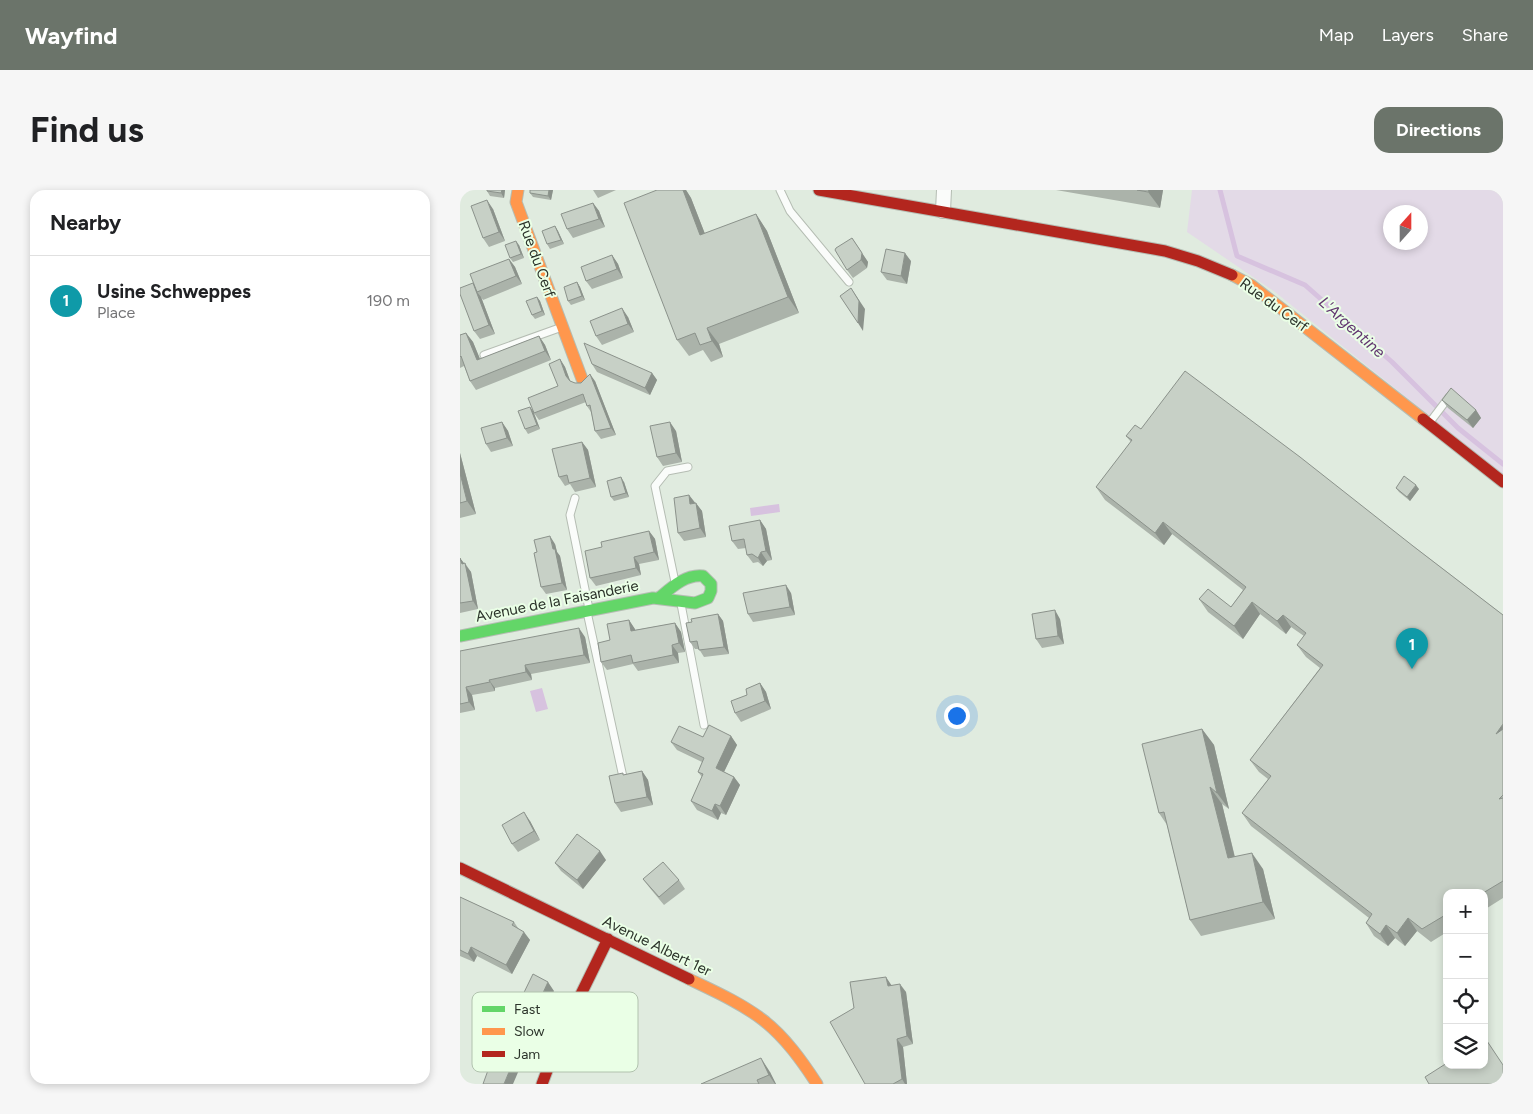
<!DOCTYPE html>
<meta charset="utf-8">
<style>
:root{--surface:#fff;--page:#f6f6f6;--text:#202124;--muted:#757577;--line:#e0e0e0;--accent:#6b746a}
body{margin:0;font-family:Figtree,sans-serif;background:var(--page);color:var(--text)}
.controls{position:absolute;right:15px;bottom:15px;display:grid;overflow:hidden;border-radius:10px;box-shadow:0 2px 8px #0003}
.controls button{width:45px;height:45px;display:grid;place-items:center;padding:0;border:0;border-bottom:1px solid var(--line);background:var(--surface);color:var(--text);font:25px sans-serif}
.compass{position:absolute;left:923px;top:15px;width:45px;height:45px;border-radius:50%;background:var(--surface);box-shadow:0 2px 8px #0003;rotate:21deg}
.you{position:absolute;left:496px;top:525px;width:18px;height:18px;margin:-12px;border:4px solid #fff;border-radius:50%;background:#1a73e8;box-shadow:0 0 0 8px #1a73e833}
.badge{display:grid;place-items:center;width:32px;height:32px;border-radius:50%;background:var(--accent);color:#fff;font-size:16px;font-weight:700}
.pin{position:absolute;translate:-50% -41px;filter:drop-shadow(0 1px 2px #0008)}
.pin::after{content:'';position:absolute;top:26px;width:18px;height:15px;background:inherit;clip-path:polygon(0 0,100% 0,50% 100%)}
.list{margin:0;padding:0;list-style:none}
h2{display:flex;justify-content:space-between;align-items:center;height:65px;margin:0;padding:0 20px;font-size:21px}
h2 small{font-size:16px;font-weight:400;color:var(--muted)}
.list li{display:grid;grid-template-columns:32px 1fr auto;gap:15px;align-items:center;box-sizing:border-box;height:90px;padding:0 20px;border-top:1px solid var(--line)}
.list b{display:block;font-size:19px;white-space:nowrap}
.list p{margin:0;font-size:16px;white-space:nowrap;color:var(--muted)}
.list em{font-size:16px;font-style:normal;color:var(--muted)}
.icon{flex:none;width:28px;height:28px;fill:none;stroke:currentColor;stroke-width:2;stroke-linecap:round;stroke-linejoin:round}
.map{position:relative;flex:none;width:1043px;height:894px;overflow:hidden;border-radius:15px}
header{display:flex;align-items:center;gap:30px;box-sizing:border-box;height:70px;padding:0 25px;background:var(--accent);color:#fff}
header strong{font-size:24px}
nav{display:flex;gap:28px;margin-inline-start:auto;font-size:18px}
.intro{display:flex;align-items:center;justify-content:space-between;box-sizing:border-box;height:120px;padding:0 30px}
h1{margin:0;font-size:35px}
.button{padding:12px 22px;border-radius:15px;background:var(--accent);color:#fff;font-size:18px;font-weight:700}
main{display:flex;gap:30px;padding:0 30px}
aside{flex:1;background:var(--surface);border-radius:15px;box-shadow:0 2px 8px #0003}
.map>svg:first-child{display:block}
</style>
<header>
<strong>Wayfind</strong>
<nav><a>Map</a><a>Layers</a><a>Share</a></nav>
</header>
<div class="intro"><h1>Find us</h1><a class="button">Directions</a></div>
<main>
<aside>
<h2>Nearby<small></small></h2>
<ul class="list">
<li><span class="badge" style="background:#0f9aa8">1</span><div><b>Usine Schweppes</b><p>Place</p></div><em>190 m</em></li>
</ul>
</aside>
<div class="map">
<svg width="1043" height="894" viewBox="0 0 1043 894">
<rect width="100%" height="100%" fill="#e0ebdf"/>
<path fill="#e3dae7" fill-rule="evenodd" d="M732 0H1043V285L815 102 727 42ZM931 22H961V52H931Z"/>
<path fill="#d7c2df" d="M319 314 320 322 291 326 290 318Z
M82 498 88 519 76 522 70 501Z"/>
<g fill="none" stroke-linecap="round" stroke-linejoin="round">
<path stroke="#d7c2df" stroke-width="5" d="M760 0 777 66 845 95 932 172 998 238 1043 274"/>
<g stroke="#b5bdb3" stroke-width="9">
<path id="lane" d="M320 0 330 21 389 92
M24 165 102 137
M970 232 989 207
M115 308 110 325 129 419
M215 392 195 296 207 281 228 277
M221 414 244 535
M127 422 163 587"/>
</g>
<g stroke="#b5bdb3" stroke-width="16">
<path id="street" d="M483 21 484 0"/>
</g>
<g stroke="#b5bdb3" stroke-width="13">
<path id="fast" d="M0 446 193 408 235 413 248 408 251 401V394L243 386C226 384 212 397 200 407"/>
</g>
<g stroke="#b5bdb3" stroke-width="13">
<path id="slow" d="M58 0 56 12 122 189
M772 85 791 95 963 229
M229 789C254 801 281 813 303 830 325 847 342 871 357 894"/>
</g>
<g stroke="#b5bdb3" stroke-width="13">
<path id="jam" d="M359 0 705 61 738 71 772 85
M963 229 1043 292
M0 678 229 789
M82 894 99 849 148 749"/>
</g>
<use href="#lane" stroke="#fafcfa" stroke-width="7"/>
<use href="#street" stroke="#fafcfa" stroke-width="14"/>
<use href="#fast" stroke="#63d668" stroke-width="11"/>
<use href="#slow" stroke="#ff974d" stroke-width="11"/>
<use href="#jam" stroke="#b3261e" stroke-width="11"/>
</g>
<path fill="#abb3aa" d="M45 0 44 8 30 6 27 1Z
M93 0 91 10 73 7 70 3Z
M133 0H156L138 8Z
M197 0H226L231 8 245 44 296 24 307 41 339 123 259 154 263 167 251 172 243 160 229 166 217 150Z
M596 0H703L700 18Z
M133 13 139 21 145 37 113 48 107 39Z
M33 19 45 51 29 57 23 48Z
M95 36 98 41 104 54 90 59 87 54Z
M392 48 408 72 407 78 393 88 387 80Z
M59 55 64 68 53 72 50 68Z
M152 65 158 74 163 88 132 99 126 91Z
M49 69 55 77 62 94 23 110 21 107 35 144 20 149 14 141 13 93 15 96Z
M451 71 447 94 427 90 421 82Z
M117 92 120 97 125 110 111 115 108 111Z
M77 107 80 111 85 125 75 129 72 125Z
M168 127 174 142 142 155 136 146Z
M6 143 13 152 20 169 79 146 85 155 91 170 16 200 10 191 4 176 0 178V145Z
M100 169 105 177 110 191 115 193 135 191 156 245 141 249 135 241 131 222 127 216 126 212 79 230 74 223 80 239 68 244 65 239 70 217 73 221 98 196Z
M132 174 192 183 197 190 190 205 137 182Z
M982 210 1016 220 1021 228 1013 238 988 218Z
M42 232 48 241 53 256 31 262 26 254Z
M681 239 953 356 1043 425V708L1024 720V703H987V742L971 752 957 741 945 756 935 748 928 756 914 746 906 733 909 728 791 636 782 623 808 589 799 582 790 570 860 478 846 467 837 455 844 446 831 437 826 444 800 424 783 449 748 422 739 409 771 417 783 400 712 344 704 355 645 310 636 297 671 252 666 246Z
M216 241 222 272 203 276 197 267Z
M122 252 128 260 136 297 115 302 110 294 105 296 99 287Z
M0 263 16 324 0 328Z
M164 292 169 307 154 311 151 307Z
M936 298 959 299 950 311 939 302Z
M229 305 242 321 246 347 224 351 218 343Z
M300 330 306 339 312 370 307 371 303 376 298 372 293 373 287 365 286 358 278 359 272 351Z
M189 341 195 349 199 370 179 374 181 385 136 396 130 388 142 357Z
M95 354 97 362 100 366 107 400 86 404 81 397 77 362Z
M0 368 4 374 5 373 11 382 18 419 0 423Z
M331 403 335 425 293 432 288 424Z
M258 424 263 431 269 464 244 467 239 459H235L230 452 232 432Z
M600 429 604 454 582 458 576 449Z
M169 430 175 440 215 433 221 442 225 462 218 463 219 473 178 481 173 474 147 480 141 472 150 450Z
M125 447 130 473 71 484 72 490 35 498V501L12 505 15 520 0 523V461Z
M300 493 306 502 311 519 281 532 275 523 287 505Z
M742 539 754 555 769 619 762 614 775 667 803 679 815 729 741 746 730 730 707 635 699 623Z
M271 546 277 555 264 582 274 587 280 595 266 625 261 623 258 630 237 620 231 611 242 587 238 582 242 572 217 560 211 552 243 547Z
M182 581 188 590 193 615 161 622 155 613 164 585Z
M70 631 80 650 58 662 52 654Z
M146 670 123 699 101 681 95 673Z
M183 689 219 690 225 699 204 715 189 697Z
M0 707 54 732 58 738 70 750 52 784 17 766 14 772 0 766Z
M432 795 446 802 453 854 443 857 447 894H405Z
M310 882 316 894H241Z"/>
<path fill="#8b928b" d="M42 0H45L44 8 41 3Z
M89 0H93L91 10 88 6Z
M223 0H226L231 8 252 62 240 45Z
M689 0H703L700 18 688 2Z
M27 10 33 19 45 51 39 42Z
M133 13 139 21 145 37 139 29Z
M296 24 307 41 339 123 328 107Z
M95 36 98 41 104 54 101 50Z
M392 48 408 72 407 78 401 70Z
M56 51 59 55 64 68 61 64Z
M445 63 451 71 447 94 441 86Z
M152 65 158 74 163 88 157 79Z
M49 69 55 77 62 94 56 86Z
M117 92 120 97 125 110 122 106Z
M13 93 19 101 17 102 21 107 35 144 29 135Z
M391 98 405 119 403 141 398 133Z
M77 107 80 111 85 125 82 121Z
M162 118 168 127 174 142 168 134Z
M247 138 259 154 263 167 252 151Z
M6 143 13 152 24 179 17 170Z
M79 146 85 155 91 170 85 161Z
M100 169 105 177 111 193 106 186Z
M192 183 197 190 190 205 185 198Z
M130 184 135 191 156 245 151 238Z
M70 217 73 221 80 239 77 235Z
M1016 220 1021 228 1013 238 1007 230Z
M42 232 48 241 53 256 47 248Z
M210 232 216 241 222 272 216 263Z
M122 252 128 260 136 297 130 288Z
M0 263 16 324 7 311 0 283Z
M161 287 164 292 169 307 166 303Z
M956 295 959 299 950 311 947 307Z
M229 305 235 313 230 314Z
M236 313 242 321 246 347 240 338Z
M300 330 306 339 312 370 306 361Z
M703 332 712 344 704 355 695 343Z
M189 341 195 349 199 370 194 362Z
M90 346 95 354 97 362 100 366 107 400 102 393Z
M301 362 307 371 303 376 298 368Z
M174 367 179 374 181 385 176 378Z
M0 368 11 382 18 419 13 411Z
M326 395 331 403 335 425 330 417Z
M792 412 800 424 783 449 774 436Z
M595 420 600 429 604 454 598 446Z
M258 424 263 431 269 464 264 457Z
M823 425 831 437 826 444 817 431Z
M169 430 175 439 177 449 171 441Z
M215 433 221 442 225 462 219 453Z
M119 438 125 447 130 473 124 465Z
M212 455 218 463 219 473 213 465Z
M65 475 71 484 72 490 66 482Z
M29 490 35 498V501L30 492Z
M300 493 306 502 311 519 305 511Z
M6 497 12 505 15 520 9 512Z
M1043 534V554L1036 544Z
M742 539 754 555 769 619 757 603Z
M271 546 277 555 262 586 256 578Z
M182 581 188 590 193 615 187 607Z
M274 587 280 595 266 625 260 616Z
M750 597 762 614 779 685 768 668Z
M255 614 261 623 258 630 252 621Z
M64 622 70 631 80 650 74 641Z
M140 661 146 670 123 699 117 690Z
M792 663 803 679 815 729 803 712Z
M948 728 957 741 945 756 937 743Z
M926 735 935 748 928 756 920 744Z
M64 742 70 750 52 784 46 775Z
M11 757 17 766 14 772 8 764Z
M426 787 432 796H428Z
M88 792 94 801 77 838 53 894H44L71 829Z
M440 794 446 802 453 854 447 846Z
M437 849 443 857 447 894H445L442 889Z
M301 868 310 882 316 894H315L309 885Z"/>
<path fill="#c7d0c6" stroke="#8b928b" d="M27 0H42L41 3 27 1Z
M70 0H89L88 6 70 3Z
M197 0H223L240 45 296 24 328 107 247 138 252 151 240 155 235 143 217 150 164 13Z
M677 0H689L688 2Z
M27 10 39 42 23 48 11 16Z
M133 13 139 29 107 39 101 24Z
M95 36 101 50 87 54 82 41Z
M392 48 402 63 401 70 387 80 375 60 376 58Z
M56 51 61 64 50 68 45 55Z
M426 59 445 63 441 86 421 82Z
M152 65 157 79 126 91 121 77Z
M49 69 56 86 17 102 10 84Z
M117 92 122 106 108 111 104 97Z
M13 93 29 135 14 141 0 104V98Z
M391 98 399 111 398 133 380 106Z
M77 107 82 121 72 125 66 111Z
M162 118 168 134 136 146 130 131Z
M6 143 17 170 79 146 85 161 10 191 1 166 0 167V145Z
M124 153 192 183 185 198 132 174Z
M100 169 106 186 110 191 115 193H121L130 184 151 238 135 241 130 215 127 216 123 204 74 223 68 208 98 196 89 174Z
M725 181 840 267 953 356 1043 425V534L1036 544 1043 539V605L1039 609 1043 608V691L1023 703H987V724L962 739 948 728 937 743 926 735 920 744 906 733 912 724 782 623 811 586 790 570 863 475 837 455 846 443 823 425 817 431 792 412 774 436 739 409 748 399 771 417 786 397 703 332 695 343 636 297 672 250 666 246 675 235 681 239Z
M991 198 1016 220 1007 230 982 210Z
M70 217 77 235 65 239 58 221Z
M42 232 47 248 26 254 21 238Z
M210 232 216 263 197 267 190 236Z
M122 252 130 288 109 293 107 285 99 287 92 259Z
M0 283 7 311 0 313Z
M944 286 956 295 947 307 936 298Z
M161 287 166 303 151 307 147 291Z
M229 305 230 314 236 313 240 338 218 343 214 308Z
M300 330 306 361 301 362 298 368 292 364 287 365 284 349 272 351 269 336Z
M189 341 194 362 174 367 176 378 130 388 125 361 142 357 141 352Z
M90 346 93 359H95L102 393 81 397 74 363 77 362 74 350Z
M0 368 2 374 5 373 13 411 0 413Z
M326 395 330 417 288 424 283 403Z
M595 420 598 446 576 449 572 424Z
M258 424 264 457 239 460 237 451 230 452 226 433 232 432 231 429Z
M169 430 171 441 215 433 219 453 212 455 213 465 173 473 171 465 141 472 138 453 150 450 147 434Z
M119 438 124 465 65 475 66 482 29 490 30 492 6 497 9 512 0 514V461Z
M300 493 305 511 275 523 271 511 287 505 286 499Z
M249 535 271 546 256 578 274 587 260 616 255 614 252 621 231 611 243 584 238 582 244 568 211 552 219 536 243 547Z
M742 539 757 603 750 597 768 668 792 663 803 712 730 730 704 622 699 623 682 554Z
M182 581 187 607 155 613 149 586 163 583V585Z
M64 622 74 641 52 654 42 635Z
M117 644 140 661 117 690 95 673Z
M203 672 219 690 199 707 183 689Z
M0 707 54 732 52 735 64 742 46 775 11 757 8 764 0 760Z
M73 784 88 792 71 829 44 894H23L31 872 51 822 54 823Z
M426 787 428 796 440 794 447 846 437 849 442 889 433 894H405L370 832 394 818 390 792Z
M1025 848 1043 875V894H969L965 887 987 873V875H1024V849Z
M301 868 309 885 297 890 299 894H241Z"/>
<g text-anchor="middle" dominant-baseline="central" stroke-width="4" stroke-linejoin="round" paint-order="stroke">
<g font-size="15" fill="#2c342b" stroke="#eaffe6">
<text transform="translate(77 69) rotate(70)">Rue du Cerf</text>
<text transform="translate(814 115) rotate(36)">Rue du Cerf</text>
<text transform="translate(97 411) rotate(-11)">Avenue de la Faisanderie</text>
<text transform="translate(197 756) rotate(26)">Avenue Albert 1er</text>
</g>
<g font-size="16" font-style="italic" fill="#623670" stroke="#eaffe6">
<text transform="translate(892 137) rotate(42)">L'Argentine</text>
</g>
</g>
<rect x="12" y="802" width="166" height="80" rx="8" fill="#eaffe6" stroke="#b1c2ae" stroke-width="1"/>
<rect x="22" y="816" width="23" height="6" fill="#63d668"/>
<rect x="22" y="838" width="23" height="7" fill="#ff974d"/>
<rect x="22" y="861" width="23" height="6" fill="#b3261e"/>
<g font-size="14" fill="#2c342b">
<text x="54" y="824">Fast</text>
<text x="54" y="846">Slow</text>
<text x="54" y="869">Jam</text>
</g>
</svg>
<div class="controls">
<button>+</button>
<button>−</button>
<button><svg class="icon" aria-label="locate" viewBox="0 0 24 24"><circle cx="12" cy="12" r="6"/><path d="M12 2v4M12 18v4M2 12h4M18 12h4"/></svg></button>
<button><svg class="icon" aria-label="layers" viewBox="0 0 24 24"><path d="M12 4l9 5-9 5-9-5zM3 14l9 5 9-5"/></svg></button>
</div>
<svg class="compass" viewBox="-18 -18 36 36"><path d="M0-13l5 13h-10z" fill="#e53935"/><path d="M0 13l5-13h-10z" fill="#757577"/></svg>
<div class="you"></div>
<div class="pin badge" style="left:952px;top:479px;background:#0f9aa8">1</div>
</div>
</main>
